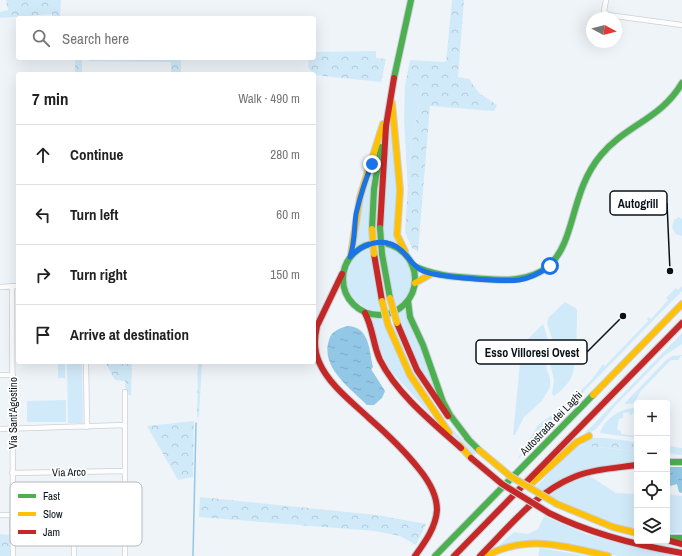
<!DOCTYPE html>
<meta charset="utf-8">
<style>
:root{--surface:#fff;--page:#f2f2f2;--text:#222;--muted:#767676;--line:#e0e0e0}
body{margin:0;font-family:"Archivo Narrow",sans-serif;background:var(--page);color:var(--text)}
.controls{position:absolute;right:12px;bottom:12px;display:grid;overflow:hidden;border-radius:4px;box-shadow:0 4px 16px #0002}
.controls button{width:36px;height:36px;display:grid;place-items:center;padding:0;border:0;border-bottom:1px solid var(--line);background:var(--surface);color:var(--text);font:20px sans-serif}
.compass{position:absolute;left:586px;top:12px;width:36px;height:36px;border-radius:50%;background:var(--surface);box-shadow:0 4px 16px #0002;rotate:97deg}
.stop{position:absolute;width:12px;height:12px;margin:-9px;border:3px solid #1a73e8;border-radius:50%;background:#fff}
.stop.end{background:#1a73e8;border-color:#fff;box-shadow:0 1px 4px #0008}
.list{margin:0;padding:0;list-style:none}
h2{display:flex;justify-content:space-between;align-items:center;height:52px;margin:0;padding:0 16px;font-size:17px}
h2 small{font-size:13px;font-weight:400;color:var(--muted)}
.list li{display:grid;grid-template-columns:26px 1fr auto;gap:12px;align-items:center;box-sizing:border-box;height:60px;padding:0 16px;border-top:1px solid var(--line)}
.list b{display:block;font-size:15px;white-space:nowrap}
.list em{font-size:13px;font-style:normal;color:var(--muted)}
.icon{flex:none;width:22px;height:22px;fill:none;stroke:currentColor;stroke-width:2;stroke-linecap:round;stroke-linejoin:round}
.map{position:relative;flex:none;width:682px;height:556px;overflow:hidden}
.search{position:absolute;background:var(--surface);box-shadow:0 4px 16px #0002;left:16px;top:16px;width:300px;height:44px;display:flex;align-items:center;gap:10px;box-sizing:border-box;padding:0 14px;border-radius:4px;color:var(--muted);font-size:15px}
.panel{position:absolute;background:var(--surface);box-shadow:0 4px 16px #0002;left:16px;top:72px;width:300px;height:292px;border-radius:4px}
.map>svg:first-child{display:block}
</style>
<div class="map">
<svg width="682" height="556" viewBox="0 0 682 556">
<defs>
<pattern id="forest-crowns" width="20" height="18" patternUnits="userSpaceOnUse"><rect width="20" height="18" fill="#d1eaf9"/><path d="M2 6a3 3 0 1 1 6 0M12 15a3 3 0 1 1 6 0" fill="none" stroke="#b2c8d5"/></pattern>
<pattern id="water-ripples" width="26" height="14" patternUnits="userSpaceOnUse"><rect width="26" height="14" fill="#93c7e6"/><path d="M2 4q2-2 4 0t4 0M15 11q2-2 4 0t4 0" fill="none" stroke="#7daac5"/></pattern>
</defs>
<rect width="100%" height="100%" fill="#eff4f8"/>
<path fill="#d1eaf9" d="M405 85 422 87 410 155 408 191 404 119Z
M391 123 397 186 395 237 397 243 384 240C381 200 384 162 391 123Z
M372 167 374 168 370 199V240L357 246C353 220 364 192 372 167Z
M679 217 682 219V236L676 234 672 228 674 220Z
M384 245C416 251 420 290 396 308L392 298Z
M370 246 374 278 380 312C340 307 332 259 370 246Z
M682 286V291L517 460 538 425 570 402 593 378 603 364 605 366 648 321 647 319 649 317 651 319 668 300 666 298 676 288 678 290Z
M565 302 577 309C577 323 577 367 571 378 568 384 559 393 554 396L552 394 554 380 550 364 553 342 547 323 549 317Z
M406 307 440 401C420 372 407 346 397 313Z
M371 317H382L403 368 431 415 390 370 378 346Z
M543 324 549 343 546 366 550 379V387L542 401 524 417 515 435H513L521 352 525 342Z
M391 325H395C411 373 438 420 477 453L474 455C435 422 411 372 391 325Z
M682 333V344L664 356 615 406 596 429 587 434 585 433Z
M682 355 678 360H671L640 392 636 400 643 403 624 404 666 360 672 356Z
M65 362V378H58V363Z
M67 362H82L83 423H68Z
M66 400V422H27V401Z
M637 408V411H634L632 415H630L629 412 623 413V418L619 419 617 429 621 431V434L637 436V438L600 433C605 418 622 407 637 408Z
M576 445 637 451V463L595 469 543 492 535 488Z
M588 475 616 493 637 494V530L601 519 548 495 554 490Z
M667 494 682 496V533H667Z
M544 516 586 534 630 546 682 556H618L537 541 494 550 514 532 528 534 538 529Z
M540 548 588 556H538Z"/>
<path fill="url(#forest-crowns)" d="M6 0H61L60 18H53L52 14 0 18V12L8 10Z
M452 0H464L458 77 469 79 479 93 497 105 494 111 430 106 418 252 412 248 405 232 410 155 422 87 405 85 410 60 446 62Z
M376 51V58L386 59 381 82 314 75 308 67 309 58H314V52Z
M75 58H82V74H75Z
M89 58H181V74H171V62L89 61Z
M105 362H132L131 395H126L125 381 115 380Z
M198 362H202L199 416 197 418Z
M194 421 193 477 178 480 147 426Z
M593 438H605L637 442V451L576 445 585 440Z
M667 446 682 448V455L667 453Z
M200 497 377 515 426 524 416 545 400 536 375 531 199 517Z
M0 534 10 535 11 556H0Z"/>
<path fill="url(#water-ripples)" d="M348 326C370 327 369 351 373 367L371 369 385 391 382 398 374 405H367C350 388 320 367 329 340 331 331 340 328 348 326Z
M667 467H682V493L679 492 677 484 667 487Z"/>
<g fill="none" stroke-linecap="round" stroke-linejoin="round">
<path stroke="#93c7e6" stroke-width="1.5" d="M193 556 196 423"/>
<g stroke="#cad1d6" stroke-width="6">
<path id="street" d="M606 0 604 11 608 15 682 25
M12 286 13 516
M0 287 18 286
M86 362 87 427
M0 375H13
M125 392V556
M0 429 125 425
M12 473 125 471
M0 515 126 516
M12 516 13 556
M74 556V516"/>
</g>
<g stroke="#cad1d6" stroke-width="8">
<path id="fast" d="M394 78 411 0
M372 229 374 189 381 147
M343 279a36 36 0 1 1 72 0a36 36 0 1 1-72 0Z
M382 254 390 298
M412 265C435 277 460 277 486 279 589 289 556 208 601 155 626 125 661 119 682 83
M408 301 410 317 423 345 443 402 450 415 469 440
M467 438 479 450
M667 462H682
M667 538H682
M435 556 593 395"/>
</g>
<g stroke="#cad1d6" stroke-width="8">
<path id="slow" d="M392 103 400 190 397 235 405 251
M351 254 360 197 383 124
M415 283 431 274
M388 325 410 375 449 433
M593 395 682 304
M459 445 471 458
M532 483 577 442 589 436
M557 504 613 527 637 533
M486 556C527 534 565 546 608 556"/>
</g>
<g stroke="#cad1d6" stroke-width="8">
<path id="jam" d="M380 228 386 126 394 78
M374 254 382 301
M342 274 317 326C314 339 314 351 319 362 329 385 352 402 370 419 387 434 404 450 419 469 428 480 437 494 437 510 436 527 425 542 415 556
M365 313C373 328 373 345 380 360 397 394 433 423 461 448
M397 323 417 370 448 416
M549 513C591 534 635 545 682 553
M667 540 682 544
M454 556 682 323
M480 556C508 528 536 492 574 477 593 469 616 468 637 465"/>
</g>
<use href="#street" stroke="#fdfdfe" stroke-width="4.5"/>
<use href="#fast" stroke="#4caf50" stroke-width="6"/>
<use href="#slow" stroke="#ffc107" stroke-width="6"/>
<use href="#jam" stroke="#c62828" stroke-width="6"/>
<g stroke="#cad1d6" stroke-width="8" stroke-linecap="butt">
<path id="fast-bridge" d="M380 228 382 254"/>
</g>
<g stroke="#cad1d6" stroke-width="8" stroke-linecap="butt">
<path id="slow-bridge" d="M372 229 374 254
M390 298 397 323
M382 301 388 325
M479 450 510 476 557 504"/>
</g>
<g stroke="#cad1d6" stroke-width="8" stroke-linecap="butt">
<path id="jam-bridge" d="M471 458 502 484 549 513"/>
</g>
<use href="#fast-bridge" stroke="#4caf50" stroke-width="6"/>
<use href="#slow-bridge" stroke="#ffc107" stroke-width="6"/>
<use href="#jam-bridge" stroke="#c62828" stroke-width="6"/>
</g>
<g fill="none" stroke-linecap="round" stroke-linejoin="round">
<path stroke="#1a73e8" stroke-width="5" d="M372 164C365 180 360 197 356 214 354 229 355 242 350 257 363 243 384 236 401 250 409 257 412 266 423 271 436 277 504 282 519 280 531 278 540 273 550 266"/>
</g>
<g text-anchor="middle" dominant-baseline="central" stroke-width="3.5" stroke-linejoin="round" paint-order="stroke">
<g font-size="11" fill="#091218" stroke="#fff">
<text transform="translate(13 413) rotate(-90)">Via Sant'Agostino</text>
<text transform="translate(551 423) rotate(-46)">Autostrada dei Laghi</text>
<text transform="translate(69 472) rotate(-1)">Via Arco</text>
</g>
</g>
<rect x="10" y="482" width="132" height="64" rx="6" fill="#fff" stroke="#b5b8ba" stroke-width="1"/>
<rect x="18" y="494" width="18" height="4" fill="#4caf50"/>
<rect x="18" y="512" width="18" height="4" fill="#ffc107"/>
<rect x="18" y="530" width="18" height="4" fill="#c62828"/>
<g font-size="11" fill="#091218">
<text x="43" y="500">Fast</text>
<text x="43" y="518">Slow</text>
<text x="43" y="536">Jam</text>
</g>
<path fill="none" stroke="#091218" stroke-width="1.5" d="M670 271L667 203M623 316L587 352"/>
<g fill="#091218" stroke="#fff" stroke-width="1.5">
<circle cx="670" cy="271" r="4"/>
<circle cx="623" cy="316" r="4"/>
</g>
<g fill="#fff" stroke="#091218" stroke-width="1.5">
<rect x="610" y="191" width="57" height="24" rx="4"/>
<rect x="476" y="340" width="111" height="24" rx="4"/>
</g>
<g font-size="12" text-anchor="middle" font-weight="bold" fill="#091218">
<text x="638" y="208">Autogrill</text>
<text x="532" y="357">Esso Villoresi Ovest</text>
</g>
</svg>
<div class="controls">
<button>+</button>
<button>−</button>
<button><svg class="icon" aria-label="locate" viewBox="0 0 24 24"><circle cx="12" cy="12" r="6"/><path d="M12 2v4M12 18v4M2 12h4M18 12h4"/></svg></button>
<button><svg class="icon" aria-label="layers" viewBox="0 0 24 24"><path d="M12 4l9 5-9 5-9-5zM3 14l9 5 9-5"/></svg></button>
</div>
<svg class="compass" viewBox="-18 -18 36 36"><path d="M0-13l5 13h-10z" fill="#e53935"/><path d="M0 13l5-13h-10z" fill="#767676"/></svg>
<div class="stop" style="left:550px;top:266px"></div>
<div class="stop end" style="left:372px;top:164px"></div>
<div class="search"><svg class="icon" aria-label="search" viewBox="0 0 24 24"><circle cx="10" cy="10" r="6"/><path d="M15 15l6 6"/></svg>Search here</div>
<section class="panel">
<h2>7 min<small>Walk · 490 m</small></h2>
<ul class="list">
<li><svg class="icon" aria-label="ahead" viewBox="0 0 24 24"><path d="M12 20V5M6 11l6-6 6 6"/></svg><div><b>Continue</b></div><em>280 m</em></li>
<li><svg class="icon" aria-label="left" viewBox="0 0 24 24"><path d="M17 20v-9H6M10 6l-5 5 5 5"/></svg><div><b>Turn left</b></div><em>60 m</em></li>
<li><svg class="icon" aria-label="right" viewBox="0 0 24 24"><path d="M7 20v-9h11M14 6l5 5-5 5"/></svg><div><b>Turn right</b></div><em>150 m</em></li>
<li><svg class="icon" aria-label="arrive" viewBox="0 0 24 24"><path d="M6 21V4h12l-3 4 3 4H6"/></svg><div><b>Arrive at destination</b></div></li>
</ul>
</section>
</div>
